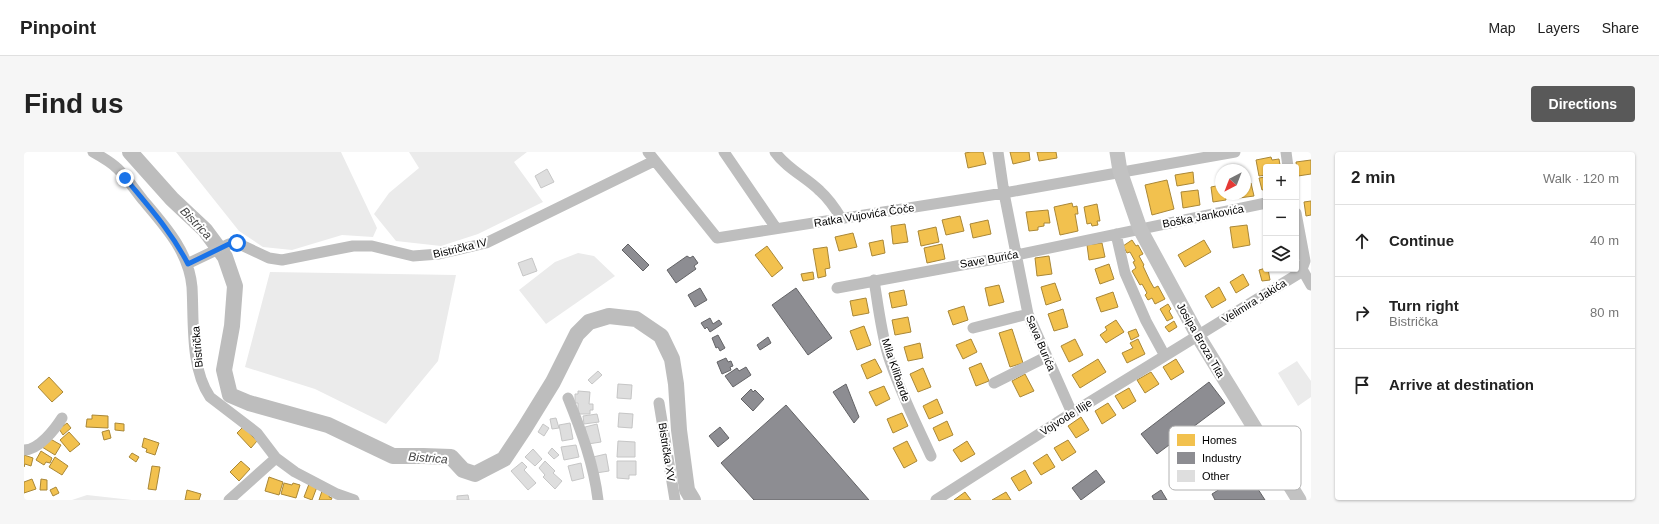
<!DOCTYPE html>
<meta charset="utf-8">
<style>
:root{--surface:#fff;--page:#f6f6f6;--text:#222;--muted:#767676;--line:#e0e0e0;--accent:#595959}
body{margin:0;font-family:Helvetica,sans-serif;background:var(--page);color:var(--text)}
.controls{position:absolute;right:12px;top:12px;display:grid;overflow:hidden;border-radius:4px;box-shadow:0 1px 3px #0004}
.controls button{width:36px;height:36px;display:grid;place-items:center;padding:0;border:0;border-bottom:1px solid var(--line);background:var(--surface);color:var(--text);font:20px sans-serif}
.compass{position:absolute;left:1191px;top:12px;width:36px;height:36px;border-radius:50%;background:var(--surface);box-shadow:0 1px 3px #0004;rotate:222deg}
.stop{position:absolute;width:12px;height:12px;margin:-9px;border:3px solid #1a73e8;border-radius:50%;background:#fff}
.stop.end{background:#1a73e8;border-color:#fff;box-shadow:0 1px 4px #0008}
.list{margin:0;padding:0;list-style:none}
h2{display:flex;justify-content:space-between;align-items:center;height:52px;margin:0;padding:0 16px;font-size:17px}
h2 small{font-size:13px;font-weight:400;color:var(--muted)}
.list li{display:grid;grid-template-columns:26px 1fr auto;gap:12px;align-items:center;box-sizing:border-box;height:72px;padding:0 16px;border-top:1px solid var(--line)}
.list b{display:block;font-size:15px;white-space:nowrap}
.list p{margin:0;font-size:13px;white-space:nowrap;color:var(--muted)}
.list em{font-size:13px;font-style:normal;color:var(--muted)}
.icon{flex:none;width:22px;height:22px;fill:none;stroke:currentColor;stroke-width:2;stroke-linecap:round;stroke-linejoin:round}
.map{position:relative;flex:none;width:1287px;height:348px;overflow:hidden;border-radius:4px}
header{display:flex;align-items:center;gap:24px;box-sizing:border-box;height:56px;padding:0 20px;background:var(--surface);border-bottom:1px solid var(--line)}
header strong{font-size:19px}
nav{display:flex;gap:22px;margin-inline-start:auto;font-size:14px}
.intro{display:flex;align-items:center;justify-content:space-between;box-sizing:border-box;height:96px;padding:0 24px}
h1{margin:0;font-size:28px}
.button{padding:10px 18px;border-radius:4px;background:var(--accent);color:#fff;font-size:14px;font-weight:700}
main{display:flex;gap:24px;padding:0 24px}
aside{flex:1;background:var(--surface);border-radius:4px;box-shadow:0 1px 3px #0004}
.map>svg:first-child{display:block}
</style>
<header>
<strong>Pinpoint</strong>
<nav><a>Map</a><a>Layers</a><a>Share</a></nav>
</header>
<div class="intro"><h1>Find us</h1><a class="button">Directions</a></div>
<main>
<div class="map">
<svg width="1287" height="348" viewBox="0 0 1287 348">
<rect width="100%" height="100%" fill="#fff"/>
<path fill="#ebebeb" d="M152 0H317L353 76 349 85 318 83 268 98 239 95 215 79Z
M385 0H503L490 10 519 50 454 82 417 94 372 89 350 62 365 41 395 16Z
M554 101 570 104 591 124 522 172 495 138 531 110Z
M246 120 432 123 414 209 362 272 291 237 221 215Z
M1273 209 1287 229V245L1274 254 1254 221Z
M63 343 108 348H48Z"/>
<path fill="#f2c14e" stroke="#a98737" d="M947 0H959L962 12 944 16 941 1Z
M986 0H1005L1006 8 989 12Z
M1013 0H1032L1033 6 1015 9Z
M1247 5 1248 8 1255 7 1256 13 1242 15V23L1235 24 1232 8Z
M1287 8V22L1274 24 1272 10Z
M1169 20 1170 31 1153 34 1151 23Z
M1241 25 1242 37 1238 38 1235 26Z
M1143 28 1150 57 1128 63 1121 33Z
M1227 31 1230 44 1215 46 1214 42H1221V32Z
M1197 33V42H1201L1202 48 1189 50 1187 35Z
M1174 38 1176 53 1159 56 1157 40Z
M1287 49V63L1282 64 1280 50Z
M1048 51 1049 55 1053 54 1054 62H1051L1054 79 1036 83 1030 55Z
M1073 52 1076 69H1073L1074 73 1068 74 1067 71 1063 72 1060 55Z
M1024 58 1026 71H1020V74L1014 75V78L1005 79 1002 60Z
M936 64 940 79 922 83 918 68Z
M964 68 967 82 949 86 946 72Z
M881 72 884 90 869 92 867 74Z
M1223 73 1226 93 1209 96 1206 75Z
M912 75 915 90 897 94 894 79Z
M829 81 833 95 815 99 811 85Z
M859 88 861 101 848 104 845 91Z
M1108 88 1112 94 1114 93 1119 102 1115 104 1120 113 1119 114 1126 129 1130 136 1134 134 1141 147 1131 152 1128 146 1124 148 1121 143 1123 141 1118 132 1116 133 1108 119 1112 116 1109 110 1111 109 1106 100 1103 101 1099 94Z
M1180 88 1187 100 1161 115 1154 103Z
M1078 91 1081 105 1065 108 1063 93Z
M918 92 921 107 903 111 900 96Z
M743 94 759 116 748 125 731 103Z
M803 95 806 116 801 117 802 124 794 126 789 97Z
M1025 104 1028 122 1013 124 1011 106Z
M1085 112 1090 127 1076 132 1071 117Z
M1242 116 1244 117 1246 128 1238 129 1235 118Z
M789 120 790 127 779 129 777 122Z
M1219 122 1225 133 1212 141 1206 130Z
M1031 131 1037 148 1022 153 1017 135Z
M975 133 980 150 965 154 961 136Z
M1195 135 1202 148 1188 156 1181 144Z
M880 138 883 153 868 156 865 141Z
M1089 140 1094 155 1077 160 1072 146Z
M842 146 845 161 829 164 826 149Z
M1144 152 1147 157 1145 159 1149 166 1143 169 1136 157Z
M940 154 944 168 929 173 924 159Z
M1039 157 1044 175 1030 179 1024 162Z
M884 165 887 180 871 183 868 168Z
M1092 168 1100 180 1082 191 1076 183 1083 178 1081 175Z
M1150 169 1153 175 1145 180 1141 175Z
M840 174 847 193 833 198 826 179Z
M988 177 999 211 986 215 975 181Z
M1112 177 1115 184 1107 188 1104 180Z
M947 187 953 200 939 207 932 193Z
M1051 187 1059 203 1045 210 1037 194Z
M1114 187 1121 202 1103 211 1098 201 1109 196 1106 191Z
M896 191 899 206 884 209 880 195Z
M851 207 858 220 843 227 837 213Z
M1074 207 1082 220 1056 236 1048 223Z
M1152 207 1160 220 1147 228 1139 215Z
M957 211 965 229 952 234 945 216Z
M899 216 907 235 894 240 886 222Z
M1127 220 1135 232 1121 241 1113 228Z
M1001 222 1010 239 996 245 988 229Z
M25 225 39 240 28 250 14 235Z
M860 234 866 247 852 254 845 240Z
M1105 236 1112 249 1099 257 1091 244Z
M913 247 919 261 905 267 899 254Z
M1084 251 1092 263 1078 272 1071 259Z
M878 261 884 274 869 281 863 267Z
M68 263 84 264V276L62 275 63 267H68Z
M1057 265 1065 278 1052 286 1044 274Z
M923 269 929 283 915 289 909 276Z
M43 271 47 276 39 283 35 277Z
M91 271 100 272V279L91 278Z
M219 275 233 289 227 296 213 281Z
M85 278 87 286 80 288 78 280Z
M45 280 56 292 46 300 36 288Z
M23 285 37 293 31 303 18 295Z
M120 286 135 291 131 303 122 300 123 297 118 295Z
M1044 288 1052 300 1038 309 1030 296Z
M883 289 893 309 880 316 869 296Z
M943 289 951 302 937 310 929 298Z
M17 299 28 306 26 311 22 310 20 313 12 308Z
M108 301 115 305 112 310 105 305Z
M1023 302 1031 315 1017 323 1009 311Z
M0 303 9 306 7 314 1 312 0 315Z
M31 305 44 314 38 323 25 315Z
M217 309 226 317 215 329 206 320Z
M128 314 136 315 132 338 124 337Z
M1001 318 1008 331 995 339 987 326Z
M245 325 259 330 255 343 241 339Z
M8 327 12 337 0 341V330Z
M17 327 23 328V338H16Z
M260 331 268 333 269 331 276 333 272 346 257 342Z
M285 332 293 335 288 348 280 345Z
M32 335 35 341 29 344 26 338Z
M163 338 177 342 175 348H161Z
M298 339 306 342 305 345 308 346 307 348H295Z
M941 340 947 348H930Z
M982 340 987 348H968Z"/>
<path fill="#8d8d92" stroke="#636366" d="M604 92 625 113 619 119 598 98Z
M663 104 666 106 669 104 674 111 670 114 672 117 652 131 643 118Z
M676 136 683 148 671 155 664 143Z
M772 136 808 186 784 203 748 153Z
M686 166 689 172 695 168 698 172 686 180 683 175 681 177 677 171Z
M694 183 701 196 696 199 694 195 692 196 688 186Z
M744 185 747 191 736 198 733 193Z
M702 206 704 210 707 209 709 214 706 215 707 218 698 222 693 210Z
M722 215 727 223 709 235 701 224 713 216 715 219Z
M1185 230 1201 251 1133 302 1117 282Z
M822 232 835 265 830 271 809 240Z
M727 237 729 240 731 238 740 247 729 259 717 247Z
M762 253 845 348H730L697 311Z
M696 275 705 286 694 295 685 284Z
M1072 318 1081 330 1057 348 1048 336Z
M1223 320 1241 348H1191L1188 342Z
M1137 338 1143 348H1130L1128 344Z"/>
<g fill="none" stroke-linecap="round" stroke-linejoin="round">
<path stroke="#bdbdbd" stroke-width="16" d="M106 0 148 47 181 78 201 105 211 134 208 174 200 218 206 243 225 251 304 273 369 304H399L427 305 439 318 451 322 480 307 500 277 529 230 553 182 565 170 585 164 612 167 637 184 648 207 652 232 655 278 663 338 669 348"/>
</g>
<path fill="#dedede" stroke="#c6c6c6" d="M523 17 530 30 517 36 511 24Z
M508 106 513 119 499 124 494 111Z
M574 219 578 223 568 232 564 228Z
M594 232 608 233 607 247 593 246Z
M554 239 566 240 565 252H569V258H566V262H554V251H551V242H554Z
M595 261 609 262 608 276 594 275Z
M573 262 575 270 560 272 559 264Z
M532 266 535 276 528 277 526 267Z
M546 271 549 287 538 289 535 273Z
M519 272 525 276 520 284 514 280Z
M573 272 577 290 564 292 561 275Z
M594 289 611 290V305H593Z
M552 293 555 305 540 308 537 295Z
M528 296 535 303 530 307 524 301Z
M509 297 518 307 511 314 501 305Z
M582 302 585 319 572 321 569 305Z
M521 309 531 319 529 321 538 329 531 337 519 325 521 323 515 316Z
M593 309H612V323H605V327L593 326Z
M498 310 503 315 500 318 512 331 504 338 487 319Z
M557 311 560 326 548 329 544 314Z
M444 343 445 348H433V344Z"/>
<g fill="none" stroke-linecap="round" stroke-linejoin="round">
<path stroke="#bebebe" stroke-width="11" d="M69 0C78 5 87 10 94 17 103 26 111 38 119 48 141 74 165 100 168 135 170 169 166 216 186 245L233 281 252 306 271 320 313 342 330 348
M624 0 693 86 980 41 1211 0
M700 0 752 76
M751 0C763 17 782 25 796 39 805 47 811 56 817 66
M974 0 980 41 1004 162 1048 261
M1262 0 1264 15
M1092 82 1101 121 1122 169 1141 204
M163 112 205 92 213 91 245 106 258 108 329 94H348L389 104 415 102 462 91 630 9
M1278 117 1287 133
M850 128C854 153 857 179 864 203 875 238 892 271 907 304
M813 136 992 103 1242 51
M949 176 1004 162
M970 231 1022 205
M544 246C557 278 570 313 574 348
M635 251 651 348
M0 298C15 298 31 277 38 266
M205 348 252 306
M912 348 1048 261 1274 122 1278 117 1281 109 1272 61"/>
<path stroke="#c2c2c2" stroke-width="15" d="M1093 0 1096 19 1116 77 1174 184 1275 348"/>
</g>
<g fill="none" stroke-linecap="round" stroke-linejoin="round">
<path stroke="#1a73e8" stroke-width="5" d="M101 26C125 55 147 79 164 112L205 92 213 91"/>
</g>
<g text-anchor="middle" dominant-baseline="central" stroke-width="4" stroke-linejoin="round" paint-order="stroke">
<g font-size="11" fill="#000" stroke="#fff">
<text transform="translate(840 63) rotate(-9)">Ratka Vujovića Čoče</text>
<text transform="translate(1179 64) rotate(-11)">Boška Jankovića</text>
<text transform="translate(436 96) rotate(-13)">Bistrička IV</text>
<text transform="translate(965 107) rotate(-10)">Save Burića</text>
<text transform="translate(1230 149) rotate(-32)">Velimira Jakića</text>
<text transform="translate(1177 188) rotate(60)">Josipa Broza Tita</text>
<text transform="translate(1017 191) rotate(67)">Sava Burića</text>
<text transform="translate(173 195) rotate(-95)">Bistrička</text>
<text transform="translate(872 218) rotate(71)">Mila Kilibarde</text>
<text transform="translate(1042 265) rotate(-32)">Vojvode Ilije</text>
<text transform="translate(643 300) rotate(81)">Bistrička XV</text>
</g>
<g font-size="12" font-style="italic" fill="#424242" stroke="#fff">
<text transform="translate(172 71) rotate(46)">Bistrica</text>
<text transform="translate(404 306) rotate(4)">Bistrica</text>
</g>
</g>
<rect x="1145" y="274" width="132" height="64" rx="6" fill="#fff" stroke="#b2b2b2" stroke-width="1"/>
<rect x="1153" y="282" width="18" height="12" fill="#f2c14e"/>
<rect x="1153" y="300" width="18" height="12" fill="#8d8d92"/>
<rect x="1153" y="318" width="18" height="12" fill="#dedede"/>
<g font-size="11" fill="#000">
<text x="1178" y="292">Homes</text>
<text x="1178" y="310">Industry</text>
<text x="1178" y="328">Other</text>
</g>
</svg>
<div class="controls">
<button>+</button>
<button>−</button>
<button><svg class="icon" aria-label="layers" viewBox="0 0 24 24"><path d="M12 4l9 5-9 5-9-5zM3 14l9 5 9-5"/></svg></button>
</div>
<svg class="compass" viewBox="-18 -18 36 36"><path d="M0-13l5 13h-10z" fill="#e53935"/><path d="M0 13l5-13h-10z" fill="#767676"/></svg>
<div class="stop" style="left:213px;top:91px"></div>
<div class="stop end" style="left:101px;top:26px"></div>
</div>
<aside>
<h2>2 min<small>Walk · 120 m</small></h2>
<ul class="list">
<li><svg class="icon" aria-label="ahead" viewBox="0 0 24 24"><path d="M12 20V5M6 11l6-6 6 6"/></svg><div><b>Continue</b></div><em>40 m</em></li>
<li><svg class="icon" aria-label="right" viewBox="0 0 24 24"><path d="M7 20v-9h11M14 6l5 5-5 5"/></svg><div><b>Turn right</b><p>Bistrička</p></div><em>80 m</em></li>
<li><svg class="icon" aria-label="arrive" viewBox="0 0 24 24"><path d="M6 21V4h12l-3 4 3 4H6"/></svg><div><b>Arrive at destination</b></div></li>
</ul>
</aside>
</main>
